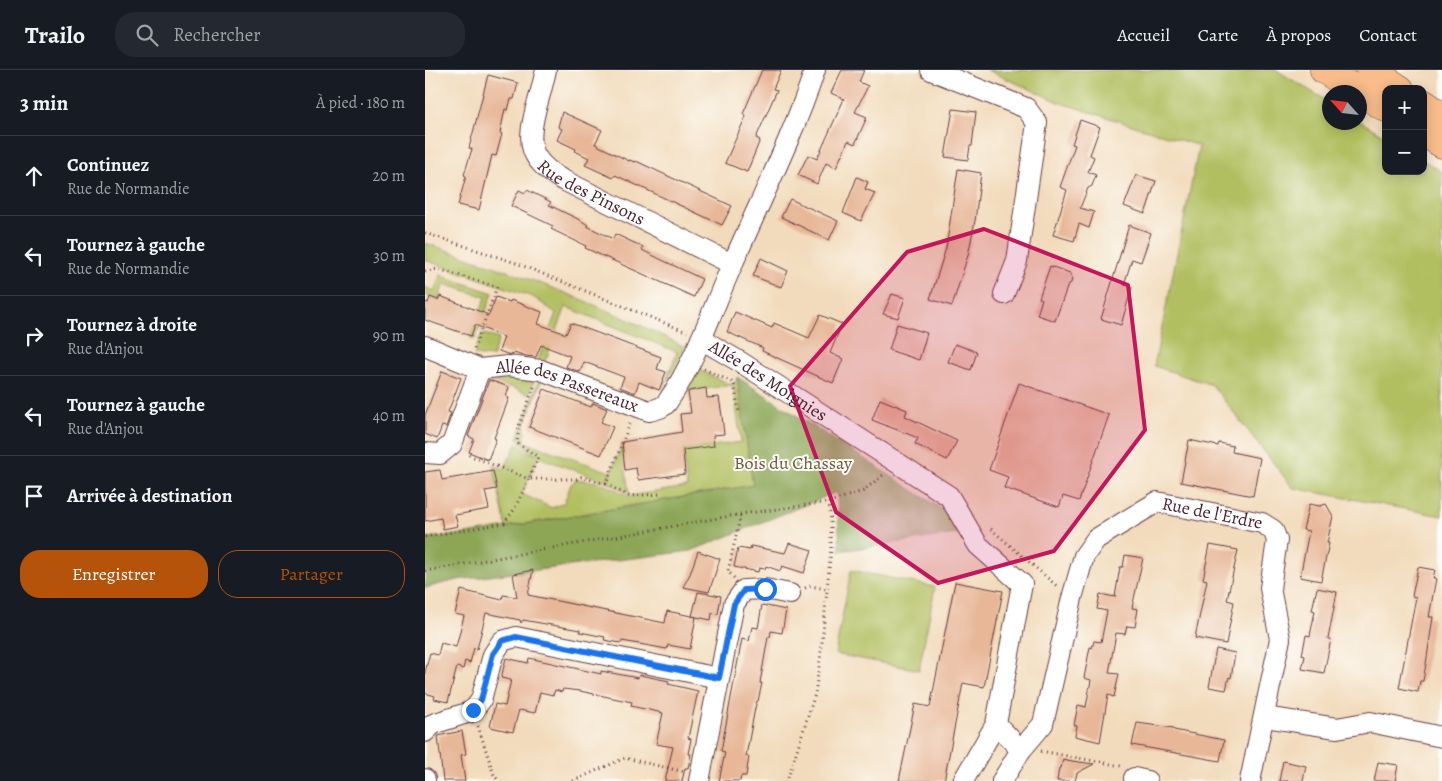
<!DOCTYPE html>
<html lang="fr">
<meta charset="utf-8">
<style>
:root{--surface:#171b24;--page:#242831;--text:#f1f3f6;--muted:#9ea1a6;--line:#363941;--accent:#b45309}
body{margin:0;font-family:Alegreya,serif;background:var(--page);color:var(--text)}
.controls{position:absolute;right:15px;top:15px;display:grid;overflow:hidden;border-radius:10px;box-shadow:0 2px 12px #0003}
.controls button{width:45px;height:45px;display:grid;place-items:center;padding:0;border:0;border-bottom:1px solid var(--line);background:var(--surface);color:var(--text);font:25px sans-serif}
.compass{position:absolute;left:897px;top:15px;width:45px;height:45px;border-radius:50%;background:var(--surface);box-shadow:0 2px 12px #0003;rotate:297deg}
.stop{position:absolute;width:15px;height:15px;margin:-11px;border:4px solid #1a73e8;border-radius:50%;background:#fff}
.stop.end{background:#1a73e8;border-color:#fff;box-shadow:0 1px 5px #0008}
.list{margin:0;padding:0;list-style:none}
h2{display:flex;justify-content:space-between;align-items:center;height:65px;margin:0;padding:0 20px;font-size:21px}
h2 small{font-size:16px;font-weight:400;color:var(--muted)}
.list li{display:grid;grid-template-columns:32px 1fr auto;gap:15px;align-items:center;box-sizing:border-box;height:80px;padding:0 20px;border-top:1px solid var(--line)}
.list b{display:block;font-size:19px;white-space:nowrap}
.list p{margin:0;font-size:16px;white-space:nowrap;color:var(--muted)}
.list em{font-size:16px;font-style:normal;color:var(--muted)}
.actions{display:flex;gap:10px;padding:15px 20px}
.actions a{flex:1;padding:11px 0;border:1px solid var(--accent);border-radius:20px;text-align:center;font-size:18px;color:var(--accent)}
.actions .main{background:var(--accent);color:#fff}
.icon{flex:none;width:28px;height:28px;fill:none;stroke:currentColor;stroke-width:2;stroke-linecap:round;stroke-linejoin:round}
.map{position:relative;flex:none;width:1017px;height:711px;overflow:hidden}
header{display:flex;align-items:center;gap:30px;box-sizing:border-box;height:70px;padding:0 25px;background:var(--surface);border-bottom:1px solid var(--line)}
header strong{font-size:24px}
nav{display:flex;gap:28px;margin-inline-start:auto;font-size:18px}
.search{width:350px;height:45px;background:var(--page);display:flex;align-items:center;gap:12px;box-sizing:border-box;padding:0 18px;border-radius:20px;color:var(--muted);font-size:19px}
main{display:flex}
aside{flex:1;background:var(--surface)}
.map>svg:first-child{display:block}
</style>
<header>
<strong>Trailo</strong>
<div class="search"><svg class="icon" aria-label="search" viewBox="0 0 24 24"><circle cx="10" cy="10" r="6"/><path d="M15 15l6 6"/></svg>Rechercher</div>
<nav><a>Accueil</a><a>Carte</a><a>À propos</a><a>Contact</a></nav>
</header>
<main>
<aside>
<h2>3 min<small>À pied · 180 m</small></h2>
<ul class="list">
<li><svg class="icon" aria-label="ahead" viewBox="0 0 24 24"><path d="M12 20V5M6 11l6-6 6 6"/></svg><div><b>Continuez</b><p>Rue de Normandie</p></div><em>20 m</em></li>
<li><svg class="icon" aria-label="left" viewBox="0 0 24 24"><path d="M17 20v-9H6M10 6l-5 5 5 5"/></svg><div><b>Tournez à gauche</b><p>Rue de Normandie</p></div><em>30 m</em></li>
<li><svg class="icon" aria-label="right" viewBox="0 0 24 24"><path d="M7 20v-9h11M14 6l5 5-5 5"/></svg><div><b>Tournez à droite</b><p>Rue d'Anjou</p></div><em>90 m</em></li>
<li><svg class="icon" aria-label="left" viewBox="0 0 24 24"><path d="M17 20v-9H6M10 6l-5 5 5 5"/></svg><div><b>Tournez à gauche</b><p>Rue d'Anjou</p></div><em>40 m</em></li>
<li><svg class="icon" aria-label="arrive" viewBox="0 0 24 24"><path d="M6 21V4h12l-3 4 3 4H6"/></svg><div><b>Arrivée à destination</b></div></li>
</ul>
<div class="actions"><a class="main">Enregistrer</a><a>Partager</a></div>
</aside>
<div class="map">
<svg width="1017" height="711" viewBox="0 0 1017 711">
<rect width="100%" height="100%" fill="#fdfcf7"/>
<filter id="ink" filterUnits="userSpaceOnUse"><feTurbulence type="fractalNoise" baseFrequency=".02" numOctaves="2"/><feDisplacementMap in="SourceGraphic" scale="10" xChannelSelector="R" yChannelSelector="G"/><feConvolveMatrix kernelMatrix="1 2 1 2 8 2 1 2 1" color-interpolation-filters="sRGB"/></filter>
<filter id="wash" filterUnits="userSpaceOnUse"><feTurbulence type="fractalNoise" baseFrequency=".0096" numOctaves="4" result="noise"/><feDisplacementMap in="SourceGraphic" scale="20" xChannelSelector="R" yChannelSelector="G"/><feGaussianBlur stdDeviation="1.12" result="paint"/><feColorMatrix in="noise" values="0 0 0 0 0 0 0 0 0 0 0 0 0 0 0 0 0 1.4 0 .05"/><feComposite in="paint" operator="in"/></filter>
<g filter="url(#wash)">
<rect width="100%" height="100%" fill="#f2dbbc"/>
<path fill="#b1bf61" stroke="#7e6f46" d="M562 0H851L904 32V52H934L935 51 961 67V101H998V90L1017 102V446L868 418 787 315 729 296 774 76 636 33Z
M0 173C89 202 176 234 260 277L237 320 252 282 141 237 119 294 113 290 131 243 108 227 0 190Z
M15 205 68 223 50 269 45 268 61 227 19 214 13 230 0 225V217L9 221Z
M57 263 74 269 67 287 49 285Z
M274 300 307 315 311 311 312 307 328 415 81 457 68 395 79 399 92 373 102 381 111 385 96 373 93 368 114 310 116 311 100 355V372L185 402 180 411 113 387 97 424 127 438 139 433 146 414 152 409 177 413 204 426 262 417 258 380 316 372 308 315 262 321Z
M63 309H93L109 311 104 324Z
M197 374 204 423 182 412Z
M426 500 510 517 494 600 410 584Z"/>
<path fill="#8ca657" stroke="#6b6241" d="M312 307 551 461 415 481 412 422 266 481 32 510 0 518V468L41 464 328 415Z"/>
<g id="blocks">
<path fill="#e7b798" d="M337 0H356L348 19 352 20 331 68 335 70 322 102 300 93 321 46 318 44Z
M417 0H439L434 12 443 16 430 42 442 47 430 74 423 71 411 98 401 93 392 114 373 105 383 85 392 89 419 29 406 23Z
M63 5 93 13 89 29H86L83 40 80 39 75 63 77 64 71 86 67 85 54 140 33 135 41 106 39 105 47 79 44 78Z
M528 39 551 42 547 76H545L543 90 520 87Z
M137 42 177 60 170 74 204 91V90L210 92 211 91 307 136 297 155 190 105 188 108 160 95 164 88 150 81 151 79 132 70 137 59 133 57Z
M655 50 675 57 665 85 669 87 663 102 671 105 667 116 663 118 655 138 669 142 664 158 654 154 649 171 628 165 642 120 635 117 650 75 647 74Z
M533 99 556 103 550 151 543 185 527 236 505 229 521 178Z
M711 105 731 111 720 144 699 136Z
M432 107 443 112 440 119 450 123 436 151 418 143Z
M94 120 100 123 102 120 126 132 124 135 155 150 163 155 162 156 188 169 190 164 218 177 217 180 235 189 277 209 269 227 160 178 161 176 126 159 128 156 86 136Z
M365 129 413 151 404 170 356 147Z
M704 155 726 163 716 192 707 189 699 215 707 217 696 255 676 249Z
M336 188 363 201 356 217 328 206Z
M625 196 645 203 647 208 646 213 643 215 630 251 612 245 617 229 614 228Z
M467 224 480 228 473 248 458 244Z
M15 226 64 245 71 227 85 232 86 230 117 242 113 254 141 264 146 253 236 287 232 299 241 302 234 320 214 312 210 323 195 317 199 307 159 292 155 302 141 297 145 286 116 275 111 287 101 286 89 282 88 285 82 284 74 281 79 267 50 255 46 266 0 250V232L3 233 5 227 13 230Z
M310 242 347 258 349 253 384 268 395 245 417 254 405 283 418 289 408 313 337 281 338 278 302 262Z
M472 254 502 263 494 290 464 280Z
M530 274 552 282 546 300 523 292Z
M17 301 36 308 23 342 26 343 21 357 17 356 12 369 0 364V345Z
M64 310 84 317 81 327 84 328 69 368 71 369 63 390 44 382 49 369 43 366Z
M594 313 684 345 654 431 638 426 634 437 579 418 583 407 564 400Z
M281 318 282 328 294 327 297 346 299 364 288 365 289 376 258 380 260 404 213 410 211 398 200 400 197 372 257 362 255 344 266 343 263 322 264 321Z
M119 319 166 337 168 333 182 339 176 352 188 357 176 385 104 357Z
M455 329 482 340 480 346 532 371 522 390 490 374 493 368 447 350Z
M764 370 793 376 794 373 808 376 807 382 835 388 828 426 756 412Z
M15 400 17 410 68 401 72 419 60 421 64 439 30 445 33 456 18 459 16 448 0 451V402Z
M884 434 895 436 901 434 908 446 902 473H904L896 511 875 507 884 461 878 460Z
M364 473 387 480 379 503 357 496 355 501 341 496 340 499 334 498 333 502 309 497 313 478 325 480 326 476 360 483Z
M785 475 813 480 802 530 809 532 801 574 770 568 782 510 778 509Z
M273 481 295 489 284 522 258 517 265 504Z
M700 485 718 488 707 538 713 539 710 557 702 556 700 564 691 563 684 603 694 604 689 627 683 625 675 672 650 666 652 656 649 655 653 635 661 637 666 610 659 608 665 577 667 578 669 571 676 572 682 541 672 539 675 524 690 527 695 497H698Z
M993 497 1010 500 1008 508H1011L1004 547H1008L1001 594 998 611H995L993 622 974 618 991 527 987 526Z
M108 500 103 525 240 553 242 541 271 547 265 579 243 575 242 579 197 571 196 573 179 570 180 567 155 562V560L98 550 96 553 95 550 61 543 52 579 49 578 45 593 40 591 38 599 32 597 23 632 9 629 10 626 0 623V602L5 583 13 585 16 573 31 577 39 546 30 544 36 520 77 530 78 525 92 527 88 504Z
M530 512 578 521 559 617 538 613 519 711H474L490 634 505 637Z
M892 518 912 522 903 569H906L899 603 877 599 880 586 877 585 881 565 885 566 890 541 887 540Z
M273 522 296 526 293 544 287 543 286 550 267 546Z
M337 535 361 540 357 563 346 561 345 567H343L335 613H337L333 631H332L330 638 321 686 324 687 321 706H316L315 711H294L300 682 296 681 317 569 324 571 327 557 333 558Z
M791 579 810 583 806 608 804 607 801 620 784 617Z
M81 588 103 593 104 588 176 604V601L213 608 214 605 220 606 244 611 243 614 273 621 263 668 266 669 263 684H266L263 698H260L257 711H240L248 677 231 674 238 643 206 636 207 632 155 621 138 619 137 622 130 620 128 625 115 622 110 643 94 640 88 662 65 657 70 634 80 636 86 610 76 608Z
M712 653 749 658V660L799 670 795 691 707 675Z
M37 661 41 684 36 685 40 711H18L13 666Z
M638 689 647 691 669 694 652 703 650 711H632L634 698H636Z
M858 691 881 696 878 711H854Z
M953 692 973 695 970 711H949Z"/>
</g>
</g>
<g filter="url(#ink)">
<use href="#blocks" fill-opacity="0" stroke="#633b41" stroke-width="1"/>
<g fill="none" stroke-linecap="round" stroke-linejoin="round">
<g stroke="#633b41" stroke-width="22">
<g id="minor">
<path id="s1" d="M121 0C118 13 115 26 111 38 102 73 103 89 136 109L307 194"/>
<path d="M506 0 601 38 612 53 592 191 579 224"/>
<path id="s2" d="M276 269 317 293 524 426 553 475 597 514 571 654 596 680"/>
<path id="s3" d="M0 276 55 299 83 296 116 300 224 341C232 339 239 338 243 331 272 289 287 239 308 193 336 129 368 66 390 0"/>
<path d="M0 383 15 384 27 374 55 299"/>
<path d="M839 647 912 658 945 652 1017 667"/>
<path d="M0 662 8 654 48 641 56 630 68 585 77 571 91 567 294 608"/>
<path d="M709 708 722 711"/>
<path d="M0 709V711"/>
<path d="M274 711 309 534 319 520 340 519 365 524"/>
<path d="M538 711 571 654"/>
<path id="s4" d="M577 711 596 680 618 654 647 528 659 486 671 469 732 432 837 453 848 460 852 470 845 518 855 569 825 711"/>
</g>
</g>
<g stroke="#633b41" stroke-width="29">
<path id="highway" d="M899 0 961 38
M945 0 975 19
M998 33 1017 46
M998 62 1017 74"/>
</g>
<path stroke="#633b41" stroke-width="3" stroke-dasharray="1 4" stroke-linecap="butt" d="M0 163 91 193 262 262
M0 201 13 199 72 217 49 279
M279 299 309 313 314 343
M109 317 94 356 92 373 113 387 104 409H152L156 407 181 414 206 351
M181 414 204 426 236 424
M404 432 438 421 458 405
M566 459 633 517
M0 467 79 453 89 440 104 409 41 384
M0 501 316 444 404 432 406 451V478L396 583 390 624 362 711
M309 508 303 501 316 444
M380 518 386 516 401 519
M53 656 69 705 74 711
M616 681 696 696
M148 711 200 688 260 702"/>
<use href="#minor" stroke="#fff" stroke-width="20"/>
<use href="#highway" stroke="#f9bc8a" stroke-width="28"/>
</g>
</g>
<g fill="none" stroke-linecap="round" stroke-linejoin="round" filter="url(#ink)">
<path stroke="#1a73e8" stroke-width="6" d="M48 640 56 630 68 584 77 571 91 567 294 608 309 534 319 520 340 519"/>
</g>
<path fill="#c2185b" fill-opacity="0.2" stroke="#c2185b" stroke-width="4" stroke-linejoin="round" d="M559 159 703 215 720 360 629 481 513 513 411 442 365 316 482 182Z"/>
<g text-anchor="middle" dominant-baseline="central" stroke-width="4" stroke-linejoin="round" paint-order="stroke">
<g font-size="18" fill="#4a1f2b" stroke="#fdfcf7">
<text stroke="none"><textPath href="#s1" startOffset="156">Rue des Pinsons</textPath></text>
<text stroke="none"><textPath href="#s2" startOffset="79">Allée des Moignies</textPath></text>
<text stroke="none"><textPath href="#s3" startOffset="150">Allée des Passereaux</textPath></text>
<text stroke="none"><textPath href="#s4" startOffset="392">Rue de l'Erdre</textPath></text>
</g>
<g font-size="18" fill="#6e573e" stroke="#fdfcf7">
<text x="368" y="393">Bois du Chassay</text>
</g>
</g>
</svg>
<div class="controls">
<button>+</button>
<button>−</button>
</div>
<svg class="compass" viewBox="-18 -18 36 36"><path d="M0-13l5 13h-10z" fill="#e53935"/><path d="M0 13l5-13h-10z" fill="#9ea1a6"/></svg>
<div class="stop" style="left:340px;top:519px"></div>
<div class="stop end" style="left:48px;top:640px"></div>
</div>
</main>
